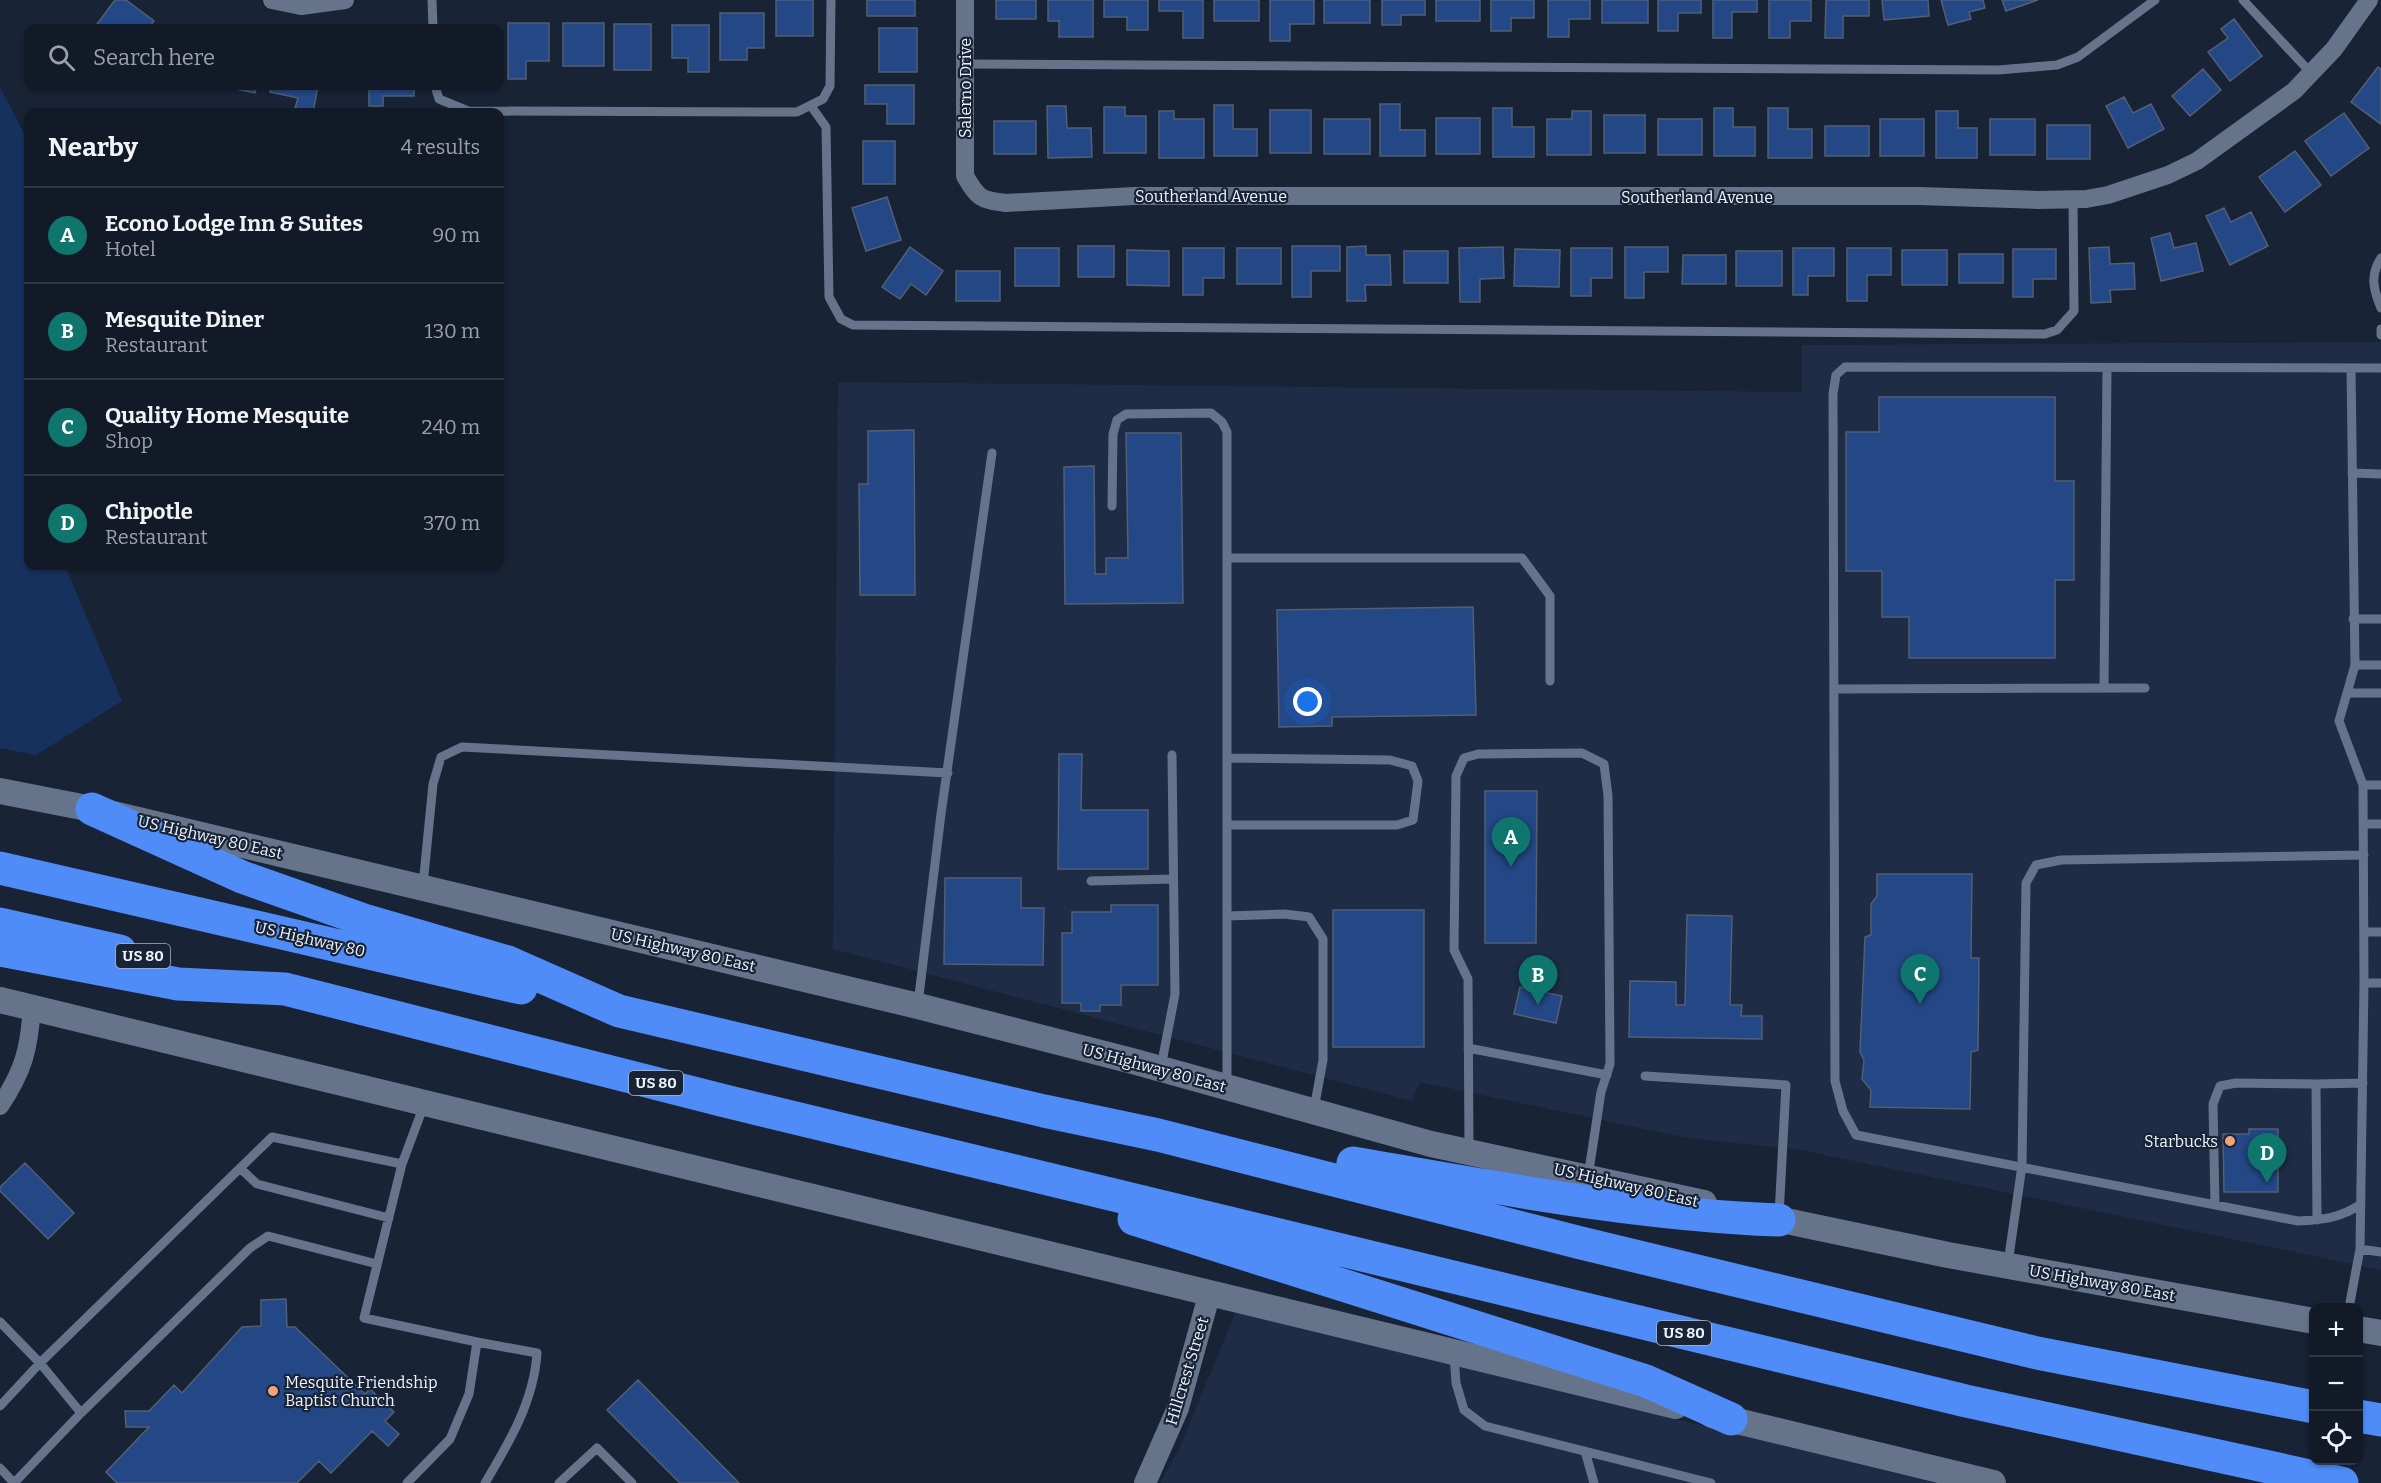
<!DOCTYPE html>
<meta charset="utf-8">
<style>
:root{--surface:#121a28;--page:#1b2330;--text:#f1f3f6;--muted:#9ca1a8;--line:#313845;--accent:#0f766e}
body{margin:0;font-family:Bitter,serif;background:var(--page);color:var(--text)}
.controls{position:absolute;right:18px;bottom:18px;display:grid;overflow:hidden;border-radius:12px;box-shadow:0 2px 4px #0004}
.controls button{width:54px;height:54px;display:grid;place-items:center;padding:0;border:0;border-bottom:2px solid var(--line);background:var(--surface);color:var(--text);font:30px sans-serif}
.you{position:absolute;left:1308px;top:702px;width:21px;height:21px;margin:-15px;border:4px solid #fff;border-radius:50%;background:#1a73e8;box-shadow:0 0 0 9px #1a73e833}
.badge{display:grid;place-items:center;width:39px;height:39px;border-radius:50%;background:var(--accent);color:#fff;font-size:20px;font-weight:700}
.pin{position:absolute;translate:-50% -50px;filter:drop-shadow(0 2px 3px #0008)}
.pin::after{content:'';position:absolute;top:32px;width:21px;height:18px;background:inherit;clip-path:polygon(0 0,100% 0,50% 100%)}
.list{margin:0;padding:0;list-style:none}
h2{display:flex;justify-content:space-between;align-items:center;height:78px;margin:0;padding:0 24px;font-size:26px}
h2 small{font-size:20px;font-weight:400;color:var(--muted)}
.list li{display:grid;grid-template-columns:39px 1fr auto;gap:18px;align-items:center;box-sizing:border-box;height:96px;padding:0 24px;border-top:2px solid var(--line)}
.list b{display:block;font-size:22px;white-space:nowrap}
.list p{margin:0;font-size:20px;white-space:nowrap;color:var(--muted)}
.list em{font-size:20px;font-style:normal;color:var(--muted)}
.icon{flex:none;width:33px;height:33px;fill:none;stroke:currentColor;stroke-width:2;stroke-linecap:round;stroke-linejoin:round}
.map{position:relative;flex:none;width:2381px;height:1483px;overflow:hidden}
.search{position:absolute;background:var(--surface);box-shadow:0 2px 4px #0004;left:24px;top:24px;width:480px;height:66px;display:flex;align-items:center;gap:15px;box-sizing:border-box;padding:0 21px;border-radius:12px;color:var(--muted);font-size:22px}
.panel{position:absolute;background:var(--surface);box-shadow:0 2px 4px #0004;left:24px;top:108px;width:480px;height:462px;border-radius:12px}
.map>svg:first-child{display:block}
</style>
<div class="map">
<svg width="2381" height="1483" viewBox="0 0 2381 1483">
<rect width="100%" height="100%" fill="#182336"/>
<path fill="#1e2c45" d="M2381 342V1270L1801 1150 1687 1138 1420 1082 1412 1101 833 949 838 382 1802 392V345Z
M1236 1311 1935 1483H1160L1180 1447Z"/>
<path fill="#17315f" d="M0 87 28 141V566H65L122 701 36 755 0 748Z"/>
<path fill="#244786" stroke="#525f75" stroke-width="1.5" d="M115 0H126L154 21 149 28H103L97 24Z
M776 0H813V36H776Z
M867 0H915V16H867Z
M996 0H1036V19H996Z
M1048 0H1093V37H1059V21H1048Z
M1104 0H1148V30H1127V17H1104Z
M1159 0H1203V38H1183V11H1159Z
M1214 0H1259V21H1214Z
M1270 0H1314V24H1290V41H1270Z
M1324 0H1370V23H1324Z
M1382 0H1425V15H1401V25H1382Z
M1436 0H1480V21H1436Z
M1491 0H1534V18H1511V31H1491Z
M1548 0H1590V19H1569V37H1548Z
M1602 0H1648V23H1602Z
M1658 0H1701V13H1678V31H1658Z
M1713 0H1757V12H1732V38H1713Z
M1769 0H1811V21H1790V38H1769Z
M1826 0H1869V16H1843V38H1825Z
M1882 0H1928L1929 16 1884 20Z
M1941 0H1983L1985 8 1969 12 1971 19 1948 25Z
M2002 0H2038L2006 11Z
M720 13H764V48H747V60H720Z
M2234 19 2262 56 2230 81 2208 52 2228 38 2221 29Z
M508 23H549V61H526V79H508Z
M563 23H604V66H563Z
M614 24H651V70H614Z
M672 25H709V72H688V58H672Z
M879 28H917V72H879Z
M2378 67 2381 69V124L2351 102Z
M2203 69 2221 90 2190 116 2172 96Z
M865 85H914V124H887V104H865Z
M220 86H257L255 93Z
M271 86H318L313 112 295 108 298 98 270 92Z
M369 86H414V96H383V106H369Z
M2124 97 2133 113 2151 104 2164 129 2128 148 2106 106Z
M1380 104H1400V130H1425V156H1380Z
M1214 105H1233V129H1257V156H1214Z
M1047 106H1066L1067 128H1091L1092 157 1048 158Z
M1104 107H1125V116H1146V153H1104Z
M1493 108H1512V127H1534V157H1493Z
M1714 108H1733V127H1755V156H1714Z
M1768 108H1788V129H1812V158H1768Z
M1270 110H1311V153H1270Z
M1159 111H1174V119H1204V158H1159Z
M1572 111H1591V155H1547V119H1572Z
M1936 111H1958V128H1977V158H1936Z
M2344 113 2369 148 2331 176 2305 141Z
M1604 115H1645V153H1604Z
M1436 118H1480V154H1436Z
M1324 119H1370V154H1324Z
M1658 119H1702V155H1658Z
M1880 119H1924V156H1880Z
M1990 119H2035V155H1990Z
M994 121H1036V154H994Z
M2047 125H2090V159H2047Z
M1825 126H1869V156H1825Z
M863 141H895V184H863Z
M2295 151 2321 185 2285 212 2259 177Z
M887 197 901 240 866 251 852 208Z
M2224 208 2231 222 2251 212 2268 246 2230 265 2206 216Z
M2170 233 2174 248 2196 243 2203 271 2161 281 2151 238Z
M1078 246H1114V277H1078Z
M1292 246H1340V271H1311V297H1292Z
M1366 246V255H1390L1391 285H1365L1366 301H1347V247Z
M910 247 943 271 926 295 911 284 900 299 882 287Z
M1503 247 1504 278 1480 279V302H1460L1459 248Z
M1625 247H1668V272H1644V298H1625Z
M2109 247 2110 264 2134 263 2135 289 2110 290 2111 302 2091 303 2089 248Z
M1015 248H1059V286H1015Z
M1183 248H1224V278H1203V295H1183Z
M1237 248H1281V284H1237Z
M1571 248H1612V278H1591V296H1571Z
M1793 248H1834V276H1808V295H1793Z
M1847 248H1891V275H1867V301H1847Z
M1515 249 1560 250 1559 287 1514 286Z
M2013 249H2056V279H2033V297H2013Z
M1127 250 1169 251V286L1127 285Z
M1902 250H1947V285H1902Z
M1404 251H1448V283H1404Z
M1736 251H1782V286H1736Z
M1959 254H2003V283H1959Z
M1683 255H1726V284H1682Z
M956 271H1000V301H956Z
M1879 397H2055V481H2074V580H2055V658H1909V617H1882V571H1846V432H1879Z
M914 430 915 595H860L859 484H868V431Z
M1126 433H1181L1183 603 1065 604 1064 467 1094 466 1095 574H1106V558H1128Z
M1473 607 1476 715 1332 717V726L1279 727 1277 610Z
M1059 754H1082L1081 810H1148V869H1058Z
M1485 791H1537L1536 943H1485Z
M1877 874H1972L1971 958H1979L1978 1050 1971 1052 1970 1109 1870 1107 1871 1090 1862 1079 1864 1060 1860 1052 1865 937 1871 935V904L1877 896Z
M945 878H1021V908H1044L1043 965 944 964Z
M1111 905H1158V985H1121V1005H1100V1011H1081V1003H1062V933H1072V912H1111Z
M1333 910H1424V1047H1333Z
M1687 915 1732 916 1730 1005H1742L1741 1016H1762V1039L1629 1037 1630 981 1676 982V1005H1685Z
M1520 987 1562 996 1556 1023 1514 1014Z
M2249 1129H2278V1192H2224L2223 1134H2249Z
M25 1163 74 1213 48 1239 0 1191V1187Z
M286 1299 287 1327H295L365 1394 370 1389 394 1412 385 1421 399 1434 388 1446 372 1431 331 1473 319 1461 297 1483H117L106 1472 149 1427H126L125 1411H149L174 1385 182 1393 242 1327 261 1326V1300Z
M638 1380 739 1483H680L607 1410Z"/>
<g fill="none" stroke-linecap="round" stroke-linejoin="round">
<path stroke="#66748b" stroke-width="9" d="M432 0 433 28
M2243 0 2311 73
M965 64 1998 70 2057 65 2078 57 2155 0
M435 86 439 99 468 111 797 112 823 99 830 86 831 0
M811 106 826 127 829 297 841 319 853 325 2045 334 2057 330 2074 311 2073 199
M2381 258C2370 275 2373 289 2381 308
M2381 329V335
M2352 473 2381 474
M1112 506 1113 434 1117 420 1126 414 1211 413 1222 422 1227 432V1085
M1227 558H1522L1550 596V681
M2353 619H2381
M2355 665H2381
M2104 688 2107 368
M1834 689 2145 688
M2347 693H2381
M1227 758 1390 760 1412 766 1418 781 1413 820 1397 825H1227
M2363 785H2381
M2363 824H2381
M1091 881 1173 879
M423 885 433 784 441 757 462 747 948 773
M1227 916 1284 914 1309 917 1323 939V1060L1314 1109
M2364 932H2381
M2364 983H2381
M918 1004 941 814 992 453
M1468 1048 1607 1075
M1161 1067 1175 994 1172 755
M1645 1076 1786 1085 1779 1215
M1469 1149 1468 979 1454 950 1456 776 1464 758 1478 754 1582 753 1604 764 1608 796 1610 1064 1601 1092 1588 1177
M402 1164 364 1318 477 1342 469 1394 450 1439 407 1483
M240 1168 257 1184 389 1218
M2361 1204C2341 1218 2322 1220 2298 1221L1856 1135 1843 1111 1835 1081 1833 394 1836 375 1845 367 2381 368
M2215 1205 2213 1104 2220 1086 2236 1083 2316 1084
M2317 1220 2316 1084 2363 1083
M2360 1249 2381 1252
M2008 1263 2022 1166 2026 883 2036 865 2061 860 2364 855
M2349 1308 2360 1249 2364 983 2363 785 2339 721 2355 665 2351 368
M0 1322 40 1363 272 1137 402 1164 424 1105
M477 1342 537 1353C534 1401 509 1443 485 1483
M1454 1354 1456 1383 1464 1410 1485 1426 1711 1483
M0 1406 40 1363 81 1413 14 1483
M81 1413 250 1248 268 1236 377 1264
M1585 1451 1594 1483
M0 1468 14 1483
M559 1483 597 1448 632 1483"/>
<path stroke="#66748b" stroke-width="18" d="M272 0 301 6 345 0
M965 0V176C978 198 980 200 1006 203L1134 196H1919L2038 200 2086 199 2108 195 2168 175 2197 161 2294 91 2334 49 2369 0
M0 1106C24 1070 29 1049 32 1007"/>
<path stroke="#66748b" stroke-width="22" d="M1145 1483 1178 1408 1210 1292"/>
<path stroke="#66748b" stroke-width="26" d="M0 791 92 809 918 1006 1136 1062 1431 1144 1704 1203
M0 1000 1676 1406
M1763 1216 1948 1255 2314 1321
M2358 1329 2381 1333
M1712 1415 1993 1483"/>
<path stroke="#4f8cf8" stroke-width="33" d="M92 809 242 877 364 920 508 962 619 1011 1044 1111 1158 1135 1581 1243 2037 1353 2314 1407
M0 868 521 988
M0 924 120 951
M0 950 178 984 285 989 725 1101 1966 1401 2342 1483
M1353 1163C1491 1187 1639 1215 1779 1220
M1134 1219 1646 1381 1731 1419
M2358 1416 2381 1420"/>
</g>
<g fill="#efa377" stroke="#182336" stroke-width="2">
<circle cx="2230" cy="1141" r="6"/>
<circle cx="273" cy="1391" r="6"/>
</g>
<g text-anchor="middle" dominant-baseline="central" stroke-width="4.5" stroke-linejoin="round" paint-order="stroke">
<g fill="#182336" stroke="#adb5c2" stroke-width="1.5">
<rect x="116" y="944" width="54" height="24" rx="4.5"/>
<rect x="629" y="1071" width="54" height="24" rx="4.5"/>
<rect x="1657" y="1321" width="54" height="24" rx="4.5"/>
</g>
<g font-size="15" font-weight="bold" fill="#edf3fe">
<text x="143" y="956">US 80</text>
<text x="656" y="1083">US 80</text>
<text x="1684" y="1333">US 80</text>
</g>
<g font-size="16" fill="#edf3fe" stroke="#182336">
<text transform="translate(965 88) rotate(-90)">Salerno Drive</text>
<text x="1211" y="196">Southerland Avenue</text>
<text x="1697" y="197">Southerland Avenue</text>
<text transform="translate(210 837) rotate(13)">US Highway 80 East</text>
<text transform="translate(310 939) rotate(13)">US Highway 80</text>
<text transform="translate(683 950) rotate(13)">US Highway 80 East</text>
<text transform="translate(1154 1068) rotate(15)">US Highway 80 East</text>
<text transform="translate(1626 1185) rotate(13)">US Highway 80 East</text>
<text transform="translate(2102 1283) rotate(10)">US Highway 80 East</text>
<text transform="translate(1187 1371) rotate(-73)">Hillcrest Street</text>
</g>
<g font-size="16" fill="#edf3fe" stroke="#182336" text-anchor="end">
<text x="2218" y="1141">Starbucks</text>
<text x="285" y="1382" text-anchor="start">Mesquite Friendship<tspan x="285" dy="18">Baptist Church</tspan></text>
</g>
</g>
</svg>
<div class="controls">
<button>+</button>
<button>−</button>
<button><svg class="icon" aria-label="locate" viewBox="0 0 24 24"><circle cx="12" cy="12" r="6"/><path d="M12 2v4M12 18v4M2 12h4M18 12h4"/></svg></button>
</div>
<div class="you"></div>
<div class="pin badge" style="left:1511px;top:867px">A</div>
<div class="pin badge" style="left:1538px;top:1005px">B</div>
<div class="pin badge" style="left:1920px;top:1004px">C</div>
<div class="pin badge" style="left:2267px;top:1183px">D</div>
<div class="search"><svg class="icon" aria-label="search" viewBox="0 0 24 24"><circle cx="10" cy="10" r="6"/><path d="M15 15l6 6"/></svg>Search here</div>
<section class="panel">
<h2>Nearby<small>4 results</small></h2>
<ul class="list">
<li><span class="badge">A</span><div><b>Econo Lodge Inn &amp; Suites</b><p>Hotel</p></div><em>90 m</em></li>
<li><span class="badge">B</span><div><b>Mesquite Diner</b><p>Restaurant</p></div><em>130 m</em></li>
<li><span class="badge">C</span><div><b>Quality Home Mesquite</b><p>Shop</p></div><em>240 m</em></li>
<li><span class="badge">D</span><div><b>Chipotle</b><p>Restaurant</p></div><em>370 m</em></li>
</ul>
</section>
</div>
